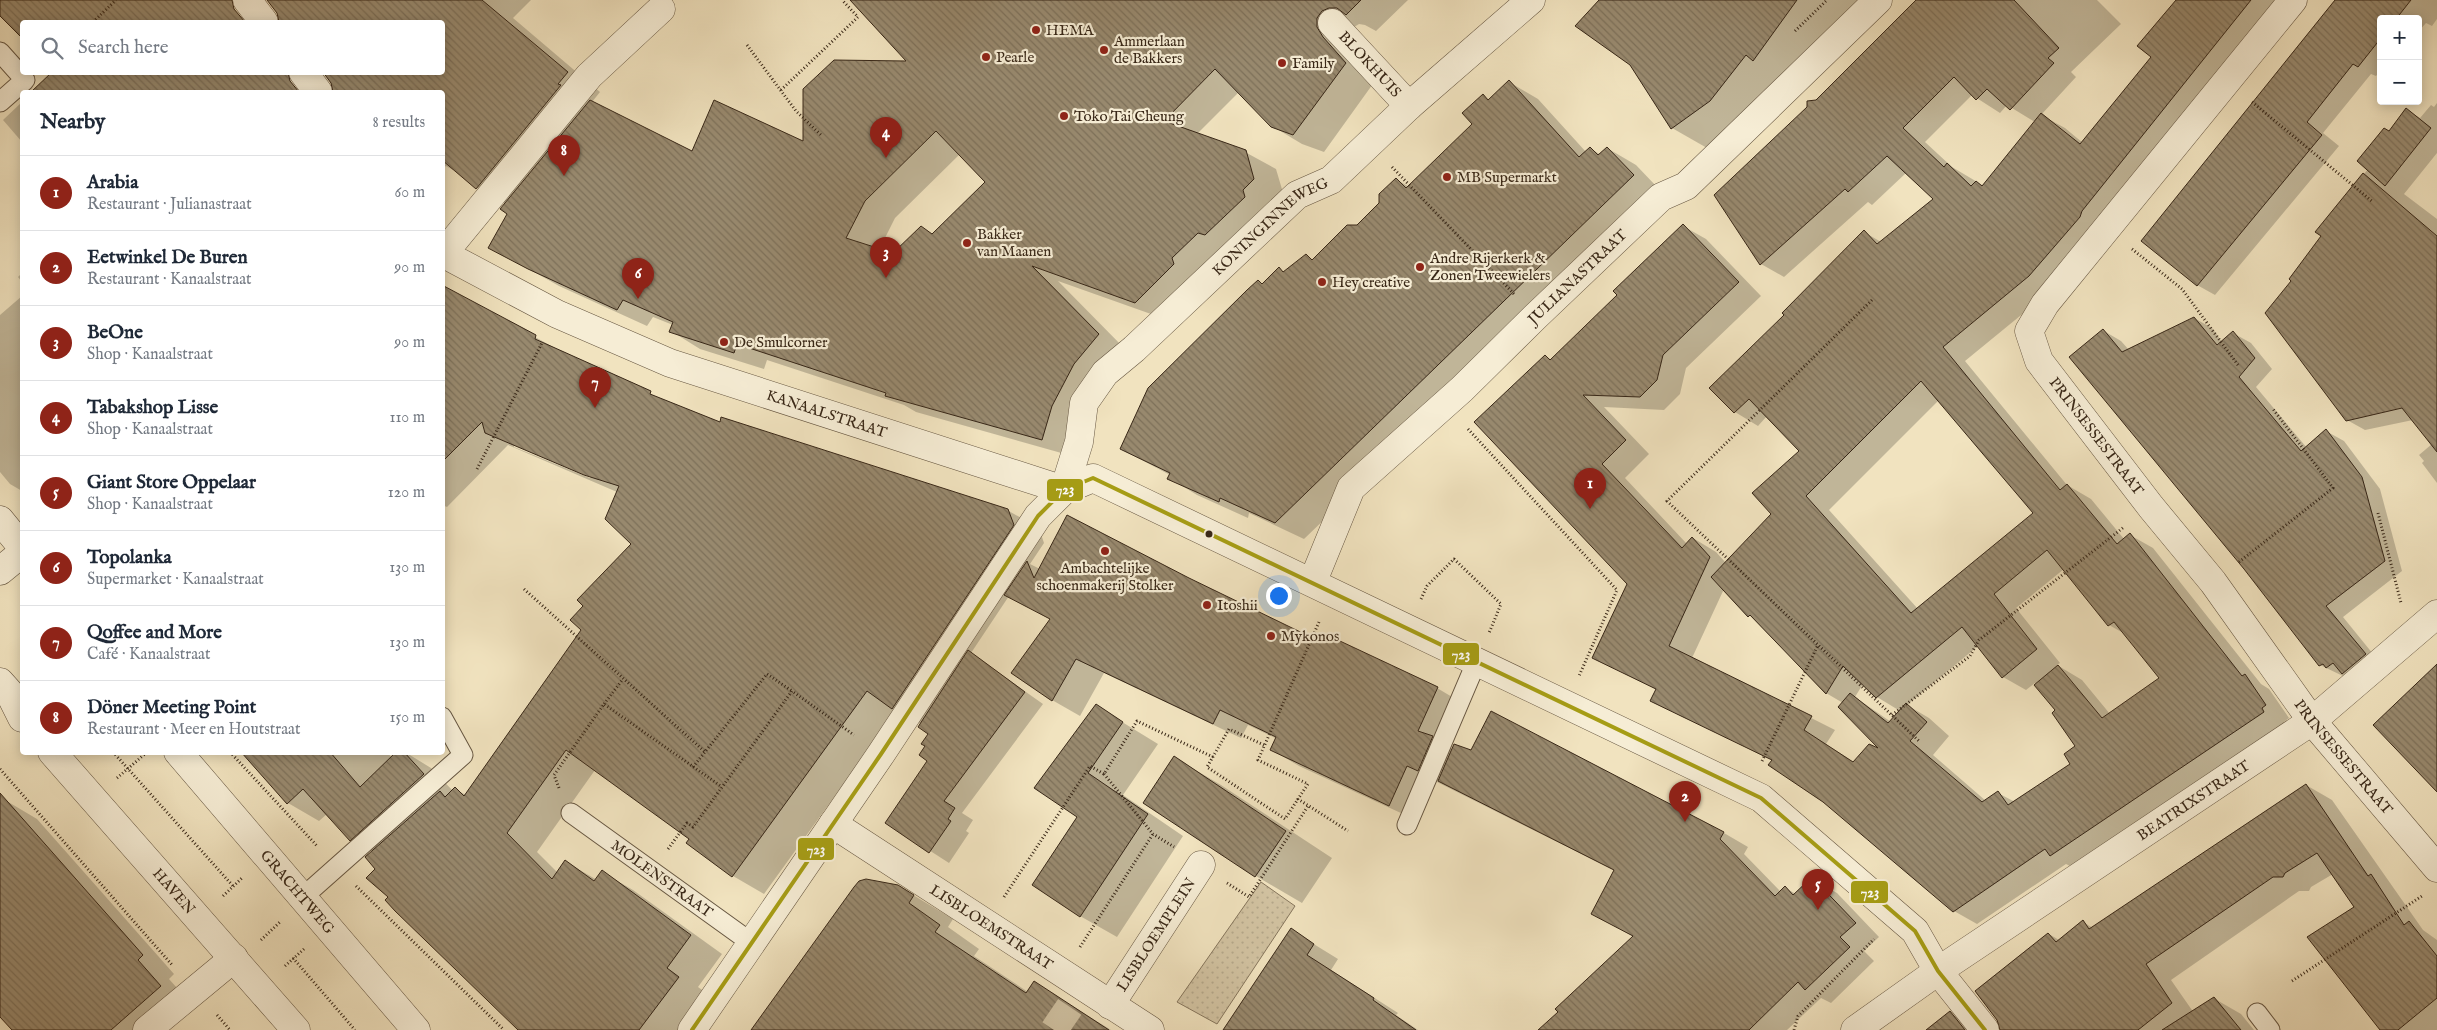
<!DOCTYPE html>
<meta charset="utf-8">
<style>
:root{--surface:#fff;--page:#f6f6f7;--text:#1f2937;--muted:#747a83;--line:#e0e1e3;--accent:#8f2418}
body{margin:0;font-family:"IM FELL English",serif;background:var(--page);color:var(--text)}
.controls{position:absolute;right:15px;top:15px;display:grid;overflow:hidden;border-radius:5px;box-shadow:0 2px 12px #0003}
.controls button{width:45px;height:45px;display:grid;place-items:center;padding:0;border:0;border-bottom:1px solid var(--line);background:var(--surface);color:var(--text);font:25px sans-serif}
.you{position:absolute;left:1278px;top:595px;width:18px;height:18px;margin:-12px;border:4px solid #fff;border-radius:50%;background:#1a73e8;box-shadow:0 0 0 8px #1a73e833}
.badge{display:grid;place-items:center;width:32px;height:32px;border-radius:50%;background:var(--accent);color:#fff;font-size:16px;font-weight:700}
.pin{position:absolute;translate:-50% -41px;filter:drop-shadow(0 1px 2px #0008)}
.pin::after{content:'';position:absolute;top:26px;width:18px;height:15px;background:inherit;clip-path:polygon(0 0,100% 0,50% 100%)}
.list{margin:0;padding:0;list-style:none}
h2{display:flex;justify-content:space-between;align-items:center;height:65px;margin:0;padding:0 20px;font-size:21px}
h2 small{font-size:16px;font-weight:400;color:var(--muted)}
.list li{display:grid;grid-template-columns:32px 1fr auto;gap:15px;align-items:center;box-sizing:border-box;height:75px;padding:0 20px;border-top:1px solid var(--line)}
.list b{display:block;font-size:19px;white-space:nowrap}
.list p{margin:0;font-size:16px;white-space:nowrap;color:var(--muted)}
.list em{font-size:16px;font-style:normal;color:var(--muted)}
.icon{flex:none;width:28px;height:28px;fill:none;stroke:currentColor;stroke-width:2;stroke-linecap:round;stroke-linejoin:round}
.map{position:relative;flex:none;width:2437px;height:1030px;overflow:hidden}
.search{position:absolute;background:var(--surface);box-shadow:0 2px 12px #0003;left:20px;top:20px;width:425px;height:55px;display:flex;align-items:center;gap:12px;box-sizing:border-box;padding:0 18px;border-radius:5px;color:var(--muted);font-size:19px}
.panel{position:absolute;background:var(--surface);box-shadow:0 2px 12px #0003;left:20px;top:90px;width:425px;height:665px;border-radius:5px}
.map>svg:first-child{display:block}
</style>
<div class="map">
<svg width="2437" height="1030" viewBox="0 0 2437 1030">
<defs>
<pattern id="park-dots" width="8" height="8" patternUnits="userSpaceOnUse" patternTransform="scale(1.25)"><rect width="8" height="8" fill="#d2c3a2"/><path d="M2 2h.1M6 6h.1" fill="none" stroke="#b5a88b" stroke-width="1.8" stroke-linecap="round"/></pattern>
<pattern id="building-back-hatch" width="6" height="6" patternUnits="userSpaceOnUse" patternTransform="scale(1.25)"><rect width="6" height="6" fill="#98896e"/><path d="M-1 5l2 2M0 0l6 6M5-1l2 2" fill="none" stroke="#7d7059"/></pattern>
</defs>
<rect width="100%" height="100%" fill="#f1e3bf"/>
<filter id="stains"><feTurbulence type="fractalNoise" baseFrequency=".004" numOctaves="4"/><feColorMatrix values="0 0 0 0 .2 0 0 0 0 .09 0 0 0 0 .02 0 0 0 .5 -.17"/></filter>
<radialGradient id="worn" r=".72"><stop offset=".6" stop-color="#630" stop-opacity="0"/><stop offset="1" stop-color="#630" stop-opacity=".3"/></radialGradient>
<path fill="url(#park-dots)" stroke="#85755c" d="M1261 882 1295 906 1217 1024 1177 1002Z"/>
<path fill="#0003" fill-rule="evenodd" d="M0 0H219L236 22H22V36L0 14Z
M274 0H531L513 18 600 92 592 102 692 152 805 143 909 62 851 0H1408L1376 31 1365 25 1359 24 1351 29 1375 81 1324 152 1302 144 1272 126 1239 92 1197 134 1245 152 1276 169 1284 196 1165 319 1058 281 1128 352 1103 381 1072 456 916 412 904 405 767 360 764 369 700 349 671 331 673 325 653 317 647 326 559 286 520 264 506 204 477 188 455 169 453 170 446 166 442 169V92H345L329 72H442V22H291ZM960 154 987 182 933 235 893 254 879 250 895 218Z
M1600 0H1859L1830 39 1820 37 1788 80 1707 148 1672 128Z
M1920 0H2097L2121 24 2071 72 2076 77 2041 115 2065 128 2083 143 2153 57 2177 0H2285L2053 289 1965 361 2067 485 2091 499 2124 539 2130 535 2153 548 2261 684 2269 689 2289 718 2284 722 2286 726 2074 868 2066 864 1977 924 1954 911 1823 801 1773 761 1652 700 1657 690 1593 657 1629 584 1545 356 1552 360 1619 295 1683 226 1706 239 1761 296 1686 368 1680 394 1664 410 1604 407 1649 454 1625 478 1687 544 1693 538 1716 552 1726 563 1772 514 1801 451 1767 416 1758 426 1735 412 1785 315 1864 232 1881 242 1935 199 1906 173 1872 205 1868 202 1784 277 1761 264 1816 101ZM1972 95 2000 113 2007 105 2035 122 1984 186 1952 167 1925 142ZM1939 400 2035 513 1918 609 1829 510ZM2064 569 2109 625 2125 634 2160 678 2110 714 2082 680 2057 665 2060 663 2016 608ZM1724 589 1826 693 1843 703 1883 752 1854 762 1826 744 1835 730 1692 658ZM1978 646 2003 677 2026 690 2035 683 2057 710 2077 747 2072 764 2015 802 1998 793 1986 801 1933 755 1949 736 1929 718 1907 705ZM1863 684 1877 697 1900 711 1891 722 1855 697Z
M2337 0H2437V19L2432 26 2426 23 2418 32V19H2381V70L2376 76 2371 74 2323 133 2339 146 2215 295 2197 285Z
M54 72H274L289 92H33Z
M1509 82 1538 99 1586 152 1590 148 1601 155 1607 148 1636 165 1657 187 1535 317 1304 539 1249 513 1248 518 1197 495 1169 478 1170 475 1121 449 1258 281 1264 285 1279 269 1285 272 1306 255 1313 260 1357 226 1380 204 1396 179 1409 187 1474 124 1483 96 1490 100Z
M22 102V142L3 120Z
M2437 103V153L2404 194 2437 219V483L2422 463 2424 461 2419 455 2432 444 2413 420 2365 430 2347 420 2293 280 2323 236 2317 231 2368 169 2389 132 2407 110 2420 118 2431 105 2434 107Z
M22 273V282L18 277Z
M442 286 566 354 668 403 721 424 1007 510 1039 528 1044 543 1030 564 1040 569 1189 579 1322 644 1437 688 1464 704 1446 745 1453 750 1724 833 1748 847 1744 854 1781 892 1785 888 1796 894 1812 879 1837 893 1879 937 1864 951 1874 961 1831 1003 1821 998 1787 1030H1540L1634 937 1617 927 1615 871 1435 781 1416 820 1299 766 1272 750 1277 739 1248 725 1241 738 1104 673 1080 716 1052 700 1051 620 1009 596 971 653 1043 704 962 813 973 820 966 831 969 833 949 863 887 823 928 761 927 746 930 734 921 724 897 710 764 894 733 876 688 843 691 838 595 770 537 852 558 873 566 862 597 880 602 872 633 890 722 954 698 987 709 995 685 1030H521L390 897 377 869 372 852 350 840 327 814 319 821 288 803 245 752H387L392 758 398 752H405L431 768 453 791 455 789 466 795 583 630 585 606 633 544 617 492 508 445 447 507 442 505ZM514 444 591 476 590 478 514 447Z
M22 296V491L10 484 0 472V315Z
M2194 318 2212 328 2222 342 2233 333 2251 343 2272 369 2256 387 2307 448 2326 431 2344 441 2380 489 2402 571 2343 617 2382 665 2345 677 2320 665 2104 331 2121 341 2129 350Z
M1096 706 1158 744 1123 795 1183 836 1117 937 1080 916 1079 817Z
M1175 758 1221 785 1332 858 1302 903 1256 876 1145 803Z
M2306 785 2332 800 2423 930 2437 940V1030H2381L2355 907 2333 874 2311 887 2309 891H2299L2171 980 2194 1013 2215 999 2241 1014 2254 1030H2001L2002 1027 1976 992 2049 934 2059 940 2083 922 2093 928Z
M5 800 37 819 174 974 169 979 192 1005 163 1030H33L0 999V804Z
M898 886 953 919 948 927 979 949 974 956 1028 992 1035 983 1111 1030H753Z
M1291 930 1338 959 1331 970 1398 1013 1396 1015 1418 1030H1239Z
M1950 1013 1976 1027 1978 1030H1928Z"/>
<path fill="url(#building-back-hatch)" stroke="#382717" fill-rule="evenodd" d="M0 0H232L234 9 245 22H22V38L0 16Z
M267 0H482L568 72 558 84 561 85 476 189 442 160V92H333L331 83 323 72H442V22H279L277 13Z
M850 0H1361L1346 15 1337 8H1329L1322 11 1317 18V27L1323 37 1346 63 1293 135 1271 127 1215 69 1164 121 1246 150 1254 179 1243 190 1245 197 1205 235 1198 233 1172 258 1174 264 1135 303 1032 266 1099 334 1074 364 1052 406 1042 440 885 396 886 393 737 344 734 353 669 332 673 322 623 300 617 310 528 269 488 248 507 214 500 209 590 100 692 151 714 100 803 141V89L834 60 906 61ZM936 131 985 182 932 234 921 226 893 253 846 238 865 201Z
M1599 0H1797L1753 61 1746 55 1710 101 1671 129 1630 65 1575 26Z
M1916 0H2014L2059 48 2048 58 2054 63 2010 110 1987 89 1976 100 1954 77 1903 128 1944 167 1947 163 1971 186 1976 181 1982 186 2041 113 2080 144 2151 57 2137 46 2176 0H2251L2082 211 2080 217 2029 276 1943 347 2060 490 2067 484 2117 544 2130 533 2242 676 2245 674 2266 705 2262 708 2264 712 2050 856 2045 849 1953 912 1823 802 1768 765 1772 760 1650 701 1656 689 1592 658 1627 584 1474 422 1545 355 1550 360 1617 295 1613 291 1683 224 1739 282 1663 355 1657 380 1640 397 1583 395 1626 440 1602 464 1682 548 1692 537 1710 557 1669 646 1812 716 1804 730 1853 762 1869 744 1878 748 1838 707 1850 693 1888 723 1906 703 1927 722 1910 741 1982 802 1998 791 2008 805 2070 764 2064 754 2075 746 2052 713 2055 710 2034 685 2058 665 2102 718 2159 678 2114 622 2108 626 2047 550 1994 594 2037 649 2002 678 1962 627 1876 698 1843 666 1826 694 1750 615 1748 617 1711 577 1771 514 1752 493 1799 451 1749 399 1734 413 1709 388 1784 315 1782 313 1864 230 1877 244 1933 199 1887 156 1848 192 1845 189 1760 265 1714 195 1807 107V101L1816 100ZM1921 381 2033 513 1911 613 1806 496Z
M2335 0H2411L2396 19H2381V38L2358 67 2353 64 2307 122 2322 135 2197 286 2141 241Z
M52 72H288L290 81 299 92H31Z
M1509 80 1579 157 1590 147 1598 155 1607 147 1634 175 1275 523 1220 498 1219 502 1167 479 1170 473 1120 449 1148 388 1247 290 1258 280 1262 284 1279 267 1283 272 1306 254 1312 260 1347 225H1357L1379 203V194L1396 178 1406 188 1472 124 1462 113 1483 94 1488 100Z
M2406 108 2431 128 2385 186 2357 161 2384 128 2389 131Z
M2363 173 2437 236V452L2402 408 2346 421 2265 313 2291 281 2289 279 2321 236 2315 232Z
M442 285 536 335 535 339 651 391 650 394 720 422 721 417 1008 509 1014 525 892 709 867 691 732 877 686 843 689 839 566 750 507 833 552 879 565 860 594 881 602 870 691 935 667 968 679 977 639 1030H518L395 911 385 900 388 897 366 878 375 869 365 857 440 791 445 797 455 787 464 796 581 630 570 620 583 606 577 600 631 544 605 519 619 486 584 475 485 433 482 422 442 462Z
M2194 317 2217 345 2233 331 2255 358 2239 377 2301 451 2326 429 2362 477 2385 561 2326 606 2366 654 2342 674 2333 663 2326 668 2323 664 2319 666 2244 569 2069 357 2103 329 2122 352Z
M1067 515 1189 578 1321 642 1325 634 1438 687 1418 731 1433 736 1418 771 1407 766 1389 806 1270 750 1276 737 1220 710 1213 724 1076 659 1052 701 1011 673 1050 619 1004 595 1027 561 1034 578Z
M968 650 1025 692 944 801 955 808 948 819 951 821 929 853 885 823 927 761 919 755 925 746 921 744 928 734 918 727Z
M2437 664V792L2373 725Z
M1096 704 1123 722 1088 773 1148 814 1080 917 1032 885 1077 817 1034 788Z
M1491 711 1724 832 1720 839 1775 896 1785 886 1793 895 1812 877 1856 923 1840 937 1850 947 1805 990 1798 982 1749 1030H1538L1558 1012 1555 1009 1633 936 1591 914 1614 870 1438 781 1454 744 1471 750Z
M241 752H330L360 787 396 752H404L424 774 350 841 303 789 287 804Z
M1174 756 1286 831 1255 877 1143 803Z
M2306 784 2368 876 2371 874 2404 925 2409 921 2437 956V998L2398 1030H2380L2307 937 2354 907 2317 853 2285 873 2283 877H2273L2146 964 2172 1003 2138 1030H2000L1997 1020 1975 991 2048 933 2056 942 2083 920 2089 929Z
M0 793 143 955 138 960 161 986 111 1030H12L0 1017Z
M866 879 898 885 914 895 909 903 940 925 935 932 1026 993 1034 981 1109 1030H751L854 887 859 881Z
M1291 928 1314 944 1307 955 1374 998 1373 1000 1416 1030H1223Z
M2214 997 2241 1030H2162Z
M1950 1011 1965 1030H1926Z"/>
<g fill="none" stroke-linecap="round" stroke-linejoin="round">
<path stroke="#ccbd9d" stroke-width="28" stroke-dasharray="28 14" stroke-linecap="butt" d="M1054 1030 1071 1005"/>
<g stroke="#665641" stroke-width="21">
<g id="service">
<path d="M0 52 25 80 0 102"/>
<path id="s1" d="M571 813 753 944"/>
<path d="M1407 825 1476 663"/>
<path d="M303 897 463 755 442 717"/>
<path d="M2257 1013 2270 1030"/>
</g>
</g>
<g stroke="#665641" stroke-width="29">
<g id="pedestrian">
<path d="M247 0 264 22"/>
<path d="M303 72 318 92"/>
<path id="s2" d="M442 253 557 314 670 363 1064 490"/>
<path d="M443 254 589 76 661 9"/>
</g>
</g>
<g stroke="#665641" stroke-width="29">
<g id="minor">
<path id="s3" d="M2293 0 2045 304 2029 331 2039 361 2151 507 2213 582 2312 721 2437 868"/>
<path id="s4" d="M1332 23 1409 106"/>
<path id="s5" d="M1064 490 1079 442 1084 403 1105 373 1134 349 1297 195 1331 180 1409 106 1531 0"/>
<path d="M0 520 22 547"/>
<path d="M0 571 22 553"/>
<path id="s6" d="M1313 581 1351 488 1462 389 1535 317 1661 197 1686 186 1878 0"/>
<path d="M0 682 9 692 22 718"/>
<path id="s7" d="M52 752 296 1030"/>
<path id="s8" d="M178 752 416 1030"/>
<path id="s9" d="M833 824 1150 1030"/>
<path id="s10" d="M1110 1005 1201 865"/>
<path d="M147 1030 234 958"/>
<path d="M692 1030 881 754 1038 516 1064 490 1093 478 1761 798 1915 931 1938 971 1985 1030"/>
<path id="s11" d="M1855 1030 1938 971 2312 721 2437 614"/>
</g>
</g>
<path stroke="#382717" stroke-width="3" stroke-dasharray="1 2.5" stroke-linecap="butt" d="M93 22 116 0
M1795 31 1827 0
M747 45 796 111 821 135
M781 90 858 17 842 0
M2252 102 2373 202
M1392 167 1514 294
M2132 249 2182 289 2238 365
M1872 300 1667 501 1920 742
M1468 429 1617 590 1579 676
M477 469 542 343
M2378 513 2401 603
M2239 562 2333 488 2273 409
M524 589 705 752
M1421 599 1427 586 1454 559 1501 604 1489 633
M1319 622 1258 760 1308 784 1298 799 1348 831
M604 704 623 679
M1892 715 1970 656 1979 640 2124 527
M1264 745 1229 729 1207 767 1285 819 1298 799
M113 752 233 886
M230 752 318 847
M1762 761 1818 645
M693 767 767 674 792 691
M0 769 173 966
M1104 774 1153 834 1174 847
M117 778 146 753
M559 788 554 775 604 704 722 787
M668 849 687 823 693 827 792 691 854 735
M1227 883 1249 897 1308 806
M356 886 504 1030
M223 896 242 878
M1004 897 1090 766 1104 774 1137 721 1213 757
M261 940 280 922
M1080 947 1153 834
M293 958 355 1030
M285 966 304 949
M2292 981 2422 896
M217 1015 230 1030
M1794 1030 1798 1016 1874 939"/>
<use href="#service" stroke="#f6edd5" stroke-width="19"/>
<use href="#pedestrian" stroke="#f6edd5" stroke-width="28"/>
<use href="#minor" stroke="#f6edd5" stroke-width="28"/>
<g stroke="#f6edd5" stroke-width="8">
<path id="bus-1" d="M692 1030 881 754 1038 516 1064 490 1093 478 1761 798 1915 931 1938 971 1985 1030"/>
</g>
<use href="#bus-1" stroke="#a69d15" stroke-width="4"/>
</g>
<g fill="#8f2418" stroke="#f6edd5" stroke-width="2">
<circle cx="1036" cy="30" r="5"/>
<circle cx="1104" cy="50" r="5"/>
<circle cx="986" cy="57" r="5"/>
<circle cx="1282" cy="63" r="5"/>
<circle cx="1064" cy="116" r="5"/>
<circle cx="1447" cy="177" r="5"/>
<circle cx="967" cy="243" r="5"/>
<circle cx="1420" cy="267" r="5"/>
<circle cx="1322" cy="282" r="5"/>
<circle cx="724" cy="342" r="5"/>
<circle cx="1105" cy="551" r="5"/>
<circle cx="1207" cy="605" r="5"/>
<circle cx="1271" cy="636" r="5"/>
</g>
<circle fill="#382717" stroke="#f6edd5" stroke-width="2" cx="1209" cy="534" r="4.5"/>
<g text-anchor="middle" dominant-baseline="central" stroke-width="4.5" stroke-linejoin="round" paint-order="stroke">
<g font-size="15" fill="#382717" stroke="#f6edd5" text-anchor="start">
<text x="1046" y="30">HEMA</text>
<text x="1114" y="41">Ammerlaan<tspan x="1114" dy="17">de Bakkers</tspan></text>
<text x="996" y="57">Pearle</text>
<text x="1292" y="63">Family</text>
<text x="1074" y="116">Toko Tai Cheung</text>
<text x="1457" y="177">MB Supermarkt</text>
<text x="977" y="234">Bakker<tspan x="977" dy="17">van Maanen</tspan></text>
<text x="1430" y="258">Andre Rijerkerk &amp;<tspan x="1430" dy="17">Zonen Tweewielers</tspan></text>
<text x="1332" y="282">Hey creative</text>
<text x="734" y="342">De Smulcorner</text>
<text x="1105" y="568" text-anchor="middle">Ambachtelijke<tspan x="1105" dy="17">schoenmakerij Stolker</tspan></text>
<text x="1217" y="605">Itoshii</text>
<text x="1281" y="636">Mykonos</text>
</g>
<g font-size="15" fill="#382717" stroke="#f6edd5">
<text stroke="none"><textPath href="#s4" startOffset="56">BLOKHUIS</textPath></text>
<text stroke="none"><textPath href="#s5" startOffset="348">KONINGINNEWEG</textPath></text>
<text stroke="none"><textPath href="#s6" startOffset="410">JULIANASTRAAT</textPath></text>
<text stroke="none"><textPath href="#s2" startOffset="418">KANAALSTRAAT</textPath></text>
<text stroke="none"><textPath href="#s3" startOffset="550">PRINSESSESTRAAT</textPath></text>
<text stroke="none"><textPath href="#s3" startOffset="955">PRINSESSESTRAAT</textPath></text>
<text stroke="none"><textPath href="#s11" startOffset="409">BEATRIXSTRAAT</textPath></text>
<text stroke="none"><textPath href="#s1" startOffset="112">MOLENSTRAAT</textPath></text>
<text stroke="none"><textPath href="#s7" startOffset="185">HAVEN</textPath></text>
<text stroke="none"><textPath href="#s8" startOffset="184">GRACHTWEG</textPath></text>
<text stroke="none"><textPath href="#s9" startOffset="189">LISBLOEMSTRAAT</textPath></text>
<text stroke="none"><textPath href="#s10" startOffset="84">LISBLOEMPLEIN</textPath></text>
</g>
</g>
<g stroke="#f6edd5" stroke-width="2">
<rect x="1046" y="478" width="38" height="24" rx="5" fill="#a69d15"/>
<rect x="1442" y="642" width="38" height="24" rx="5" fill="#a69d15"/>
<rect x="797" y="837" width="38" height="24" rx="5" fill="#a69d15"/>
<rect x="1850" y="880" width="39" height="24" rx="5" fill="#a69d15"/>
</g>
<g font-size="14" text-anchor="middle" font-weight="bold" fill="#fff">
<text x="1065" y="494">723</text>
<text x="1461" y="659">723</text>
<text x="816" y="854">723</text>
<text x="1870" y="897">723</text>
</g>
<rect width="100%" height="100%" filter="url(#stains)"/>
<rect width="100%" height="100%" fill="url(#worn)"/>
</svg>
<div class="controls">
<button>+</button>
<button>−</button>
</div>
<div class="you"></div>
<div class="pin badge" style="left:1590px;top:509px">1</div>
<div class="pin badge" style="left:1685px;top:822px">2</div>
<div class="pin badge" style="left:886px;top:278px">3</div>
<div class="pin badge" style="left:886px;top:158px">4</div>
<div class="pin badge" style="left:1818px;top:910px">5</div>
<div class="pin badge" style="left:638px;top:299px">6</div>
<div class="pin badge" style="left:595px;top:408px">7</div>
<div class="pin badge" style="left:564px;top:176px">8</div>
<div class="search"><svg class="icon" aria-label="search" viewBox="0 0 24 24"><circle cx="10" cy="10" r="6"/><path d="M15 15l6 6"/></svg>Search here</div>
<section class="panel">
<h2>Nearby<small>8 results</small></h2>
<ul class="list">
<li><span class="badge">1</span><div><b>Arabia</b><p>Restaurant · Julianastraat</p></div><em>60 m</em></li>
<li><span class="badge">2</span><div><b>Eetwinkel De Buren</b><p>Restaurant · Kanaalstraat</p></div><em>90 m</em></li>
<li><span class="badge">3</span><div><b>BeOne</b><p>Shop · Kanaalstraat</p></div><em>90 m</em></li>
<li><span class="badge">4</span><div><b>Tabakshop Lisse</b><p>Shop · Kanaalstraat</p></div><em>110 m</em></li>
<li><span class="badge">5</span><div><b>Giant Store Oppelaar</b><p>Shop · Kanaalstraat</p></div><em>120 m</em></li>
<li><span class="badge">6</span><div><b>Topolanka</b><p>Supermarket · Kanaalstraat</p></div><em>130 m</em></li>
<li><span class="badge">7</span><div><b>Qoffee and More</b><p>Café · Kanaalstraat</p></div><em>130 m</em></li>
<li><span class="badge">8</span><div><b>Döner Meeting Point</b><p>Restaurant · Meer en Houtstraat</p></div><em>150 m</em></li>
</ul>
</section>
</div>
